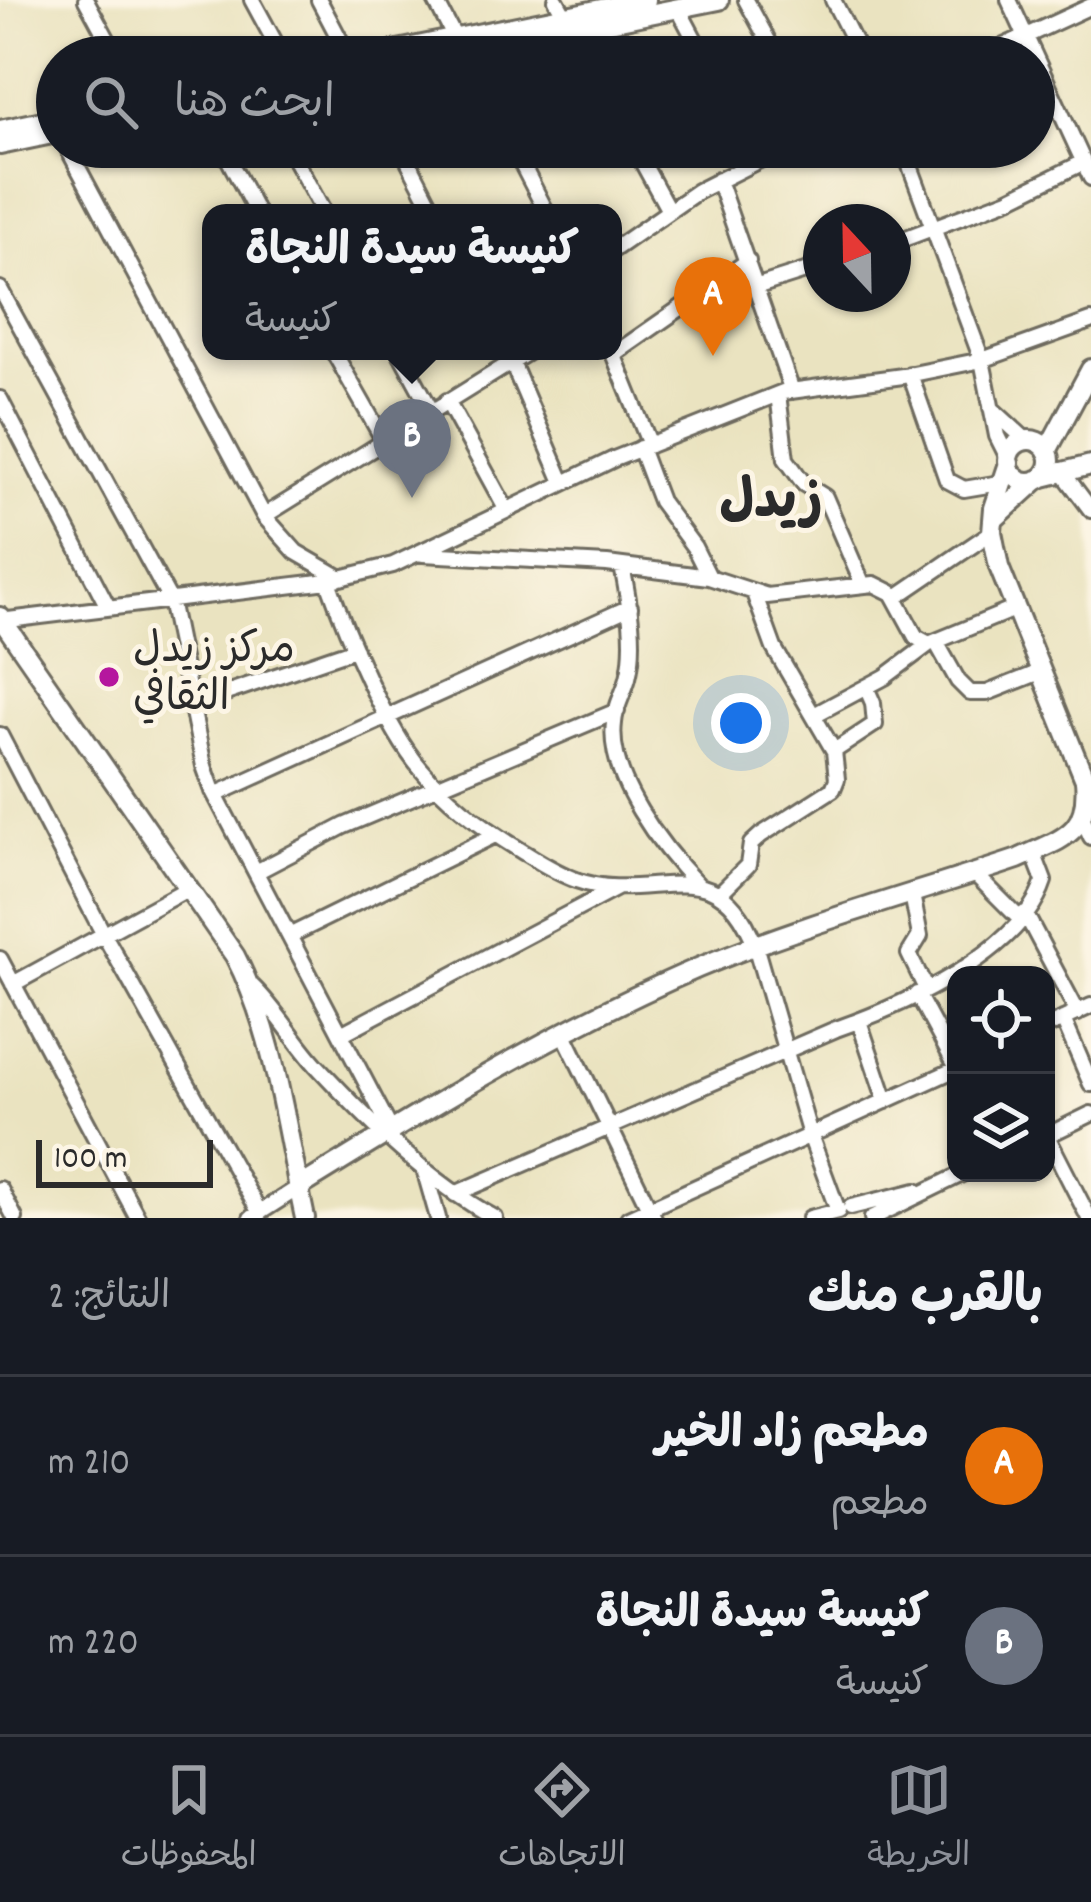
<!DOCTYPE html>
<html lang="ar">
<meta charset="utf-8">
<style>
:root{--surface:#171b24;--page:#20242c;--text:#f1f3f6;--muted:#9ea1a6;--line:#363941;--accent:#8c9099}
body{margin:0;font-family:Dekko,"Playpen Sans Arabic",sans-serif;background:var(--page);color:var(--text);direction:rtl}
.controls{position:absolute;right:36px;bottom:36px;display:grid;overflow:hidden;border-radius:24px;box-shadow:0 3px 9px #0004}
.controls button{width:108px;height:108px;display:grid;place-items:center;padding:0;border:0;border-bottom:3px solid var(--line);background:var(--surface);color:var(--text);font:60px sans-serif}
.compass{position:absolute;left:803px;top:204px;width:108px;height:108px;border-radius:50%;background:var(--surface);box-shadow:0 3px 9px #0004;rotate:338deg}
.scale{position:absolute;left:36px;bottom:30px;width:177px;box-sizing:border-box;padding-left:12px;border:6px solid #2b2b2b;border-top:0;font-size:33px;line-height:42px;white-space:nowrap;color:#2b2b2b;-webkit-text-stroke:9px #fcf5e5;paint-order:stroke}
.you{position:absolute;left:741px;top:723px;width:42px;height:42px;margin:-30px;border:9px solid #fff;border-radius:50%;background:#1a73e8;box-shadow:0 0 0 18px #1a73e833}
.badge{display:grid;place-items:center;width:78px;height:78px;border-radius:50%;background:var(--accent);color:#fff;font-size:39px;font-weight:700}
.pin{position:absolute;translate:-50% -99px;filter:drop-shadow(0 3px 6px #0008)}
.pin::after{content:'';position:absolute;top:63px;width:42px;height:36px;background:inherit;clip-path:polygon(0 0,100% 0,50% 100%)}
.popup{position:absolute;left:202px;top:204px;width:420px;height:156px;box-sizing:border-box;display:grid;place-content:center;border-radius:24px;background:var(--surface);filter:drop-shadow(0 3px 9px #0005);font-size:39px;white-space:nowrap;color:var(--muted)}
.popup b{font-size:45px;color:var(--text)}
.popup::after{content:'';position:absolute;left:50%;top:100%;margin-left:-24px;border:24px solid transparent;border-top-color:var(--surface)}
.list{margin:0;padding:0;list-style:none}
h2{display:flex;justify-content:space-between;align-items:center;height:156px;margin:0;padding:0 48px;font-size:51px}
h2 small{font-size:39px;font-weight:400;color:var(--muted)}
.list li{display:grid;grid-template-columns:78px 1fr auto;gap:36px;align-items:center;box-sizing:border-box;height:180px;padding:0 48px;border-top:3px solid var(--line)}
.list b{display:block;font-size:45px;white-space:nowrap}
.list p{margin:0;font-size:39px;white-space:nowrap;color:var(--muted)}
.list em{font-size:39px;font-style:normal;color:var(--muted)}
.icon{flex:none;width:66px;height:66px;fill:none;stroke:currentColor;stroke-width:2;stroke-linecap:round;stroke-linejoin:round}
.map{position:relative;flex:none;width:1091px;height:1218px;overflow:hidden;direction:ltr}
.search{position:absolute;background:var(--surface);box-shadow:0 3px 9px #0004;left:36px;right:36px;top:36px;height:132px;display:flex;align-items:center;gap:30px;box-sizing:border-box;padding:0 42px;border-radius:66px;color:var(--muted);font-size:45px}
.sheet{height:516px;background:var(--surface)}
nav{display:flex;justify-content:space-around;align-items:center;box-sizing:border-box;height:168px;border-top:3px solid var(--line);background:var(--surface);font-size:33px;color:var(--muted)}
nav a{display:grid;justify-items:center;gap:6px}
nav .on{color:var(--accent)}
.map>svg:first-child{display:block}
</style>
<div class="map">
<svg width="1091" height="1218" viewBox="0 0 1091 1218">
<rect width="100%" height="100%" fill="#fcf5e5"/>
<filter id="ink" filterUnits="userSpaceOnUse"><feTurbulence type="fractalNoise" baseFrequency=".00833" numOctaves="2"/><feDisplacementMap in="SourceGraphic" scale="24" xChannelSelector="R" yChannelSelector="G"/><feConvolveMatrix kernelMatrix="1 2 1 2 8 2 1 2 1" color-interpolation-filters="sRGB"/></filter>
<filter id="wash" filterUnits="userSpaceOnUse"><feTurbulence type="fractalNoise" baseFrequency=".004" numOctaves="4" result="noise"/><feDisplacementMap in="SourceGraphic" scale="48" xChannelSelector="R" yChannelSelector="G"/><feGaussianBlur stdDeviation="2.7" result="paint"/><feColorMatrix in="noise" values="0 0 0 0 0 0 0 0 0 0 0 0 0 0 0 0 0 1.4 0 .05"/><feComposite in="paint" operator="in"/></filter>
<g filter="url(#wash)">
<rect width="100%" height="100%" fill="#eae3c0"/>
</g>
<g filter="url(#ink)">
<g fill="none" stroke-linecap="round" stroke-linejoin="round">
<g stroke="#6e6b5f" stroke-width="20">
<path id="street" d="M86 0 117 57
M252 0 283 57
M319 0 349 57
M435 0 455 38
M556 0 565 16
M746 0 777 57
M833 0 862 57
M1009 0 1091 178
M678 8 704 57
M570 30 585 57
M980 57 1091 6
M67 147 264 516 296 552 339 577
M222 147 257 213
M288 147 324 213
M401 147 435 213
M513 147 547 213
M634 147 669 211
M903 147 982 360 997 436 1009 460
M718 180 792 391
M893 243 1009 199 1084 162
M613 250 698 191 785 147
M758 286 821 266
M0 289 170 600 204 766 213 791 391 1130
M333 351 383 439
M399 351 431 410
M507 351 563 482
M612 351 650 445
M613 355 748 261
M910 374 947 480 964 489 1000 483
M778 394 786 459 804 484 825 497 863 585
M0 399 108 607
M447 401 506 509
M991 408 1027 441
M640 448 660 501 694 547 709 577
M1061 470 1091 510
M264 516 530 351
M423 554 607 564 709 577 767 596 874 584 892 593 916 637 929 644 1014 609
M622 566C629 602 637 642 628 678 624 693 615 707 614 723 607 778 663 849 699 886
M328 581C346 632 386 729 421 769 448 802 484 828 520 850 538 861 556 873 576 880 652 907 717 843 755 945L810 1135 838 1211 810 1218
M754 593 774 648 834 751
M895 598 992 532
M0 621 328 581 393 565 614 459 783 392 903 376 982 360 1091 321
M936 642 958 681 970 693H987L1040 672
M191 705 355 649
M814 715 885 677 929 644
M0 735 103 933 260 1213
M215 795 630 607
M1083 819 1091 837
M256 872 344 826 617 711
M975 874 1020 919
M721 892 748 865 751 844 761 835 833 789 837 779 834 751 875 724 873 703 866 687
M912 894 920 936 909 954 926 989
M1025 913 1078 1013
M289 936 495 835
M0 959 138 1218
M13 984 189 888
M252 986C277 1010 294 1041 317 1066 369 1122 428 1181 495 1218
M917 994 956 1066
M1063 1019 1091 1084
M859 1021 886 1101
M1046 1027 1091 1006
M563 1032 654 1218
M341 1034 617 888
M1046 1136 1091 1114
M1047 1136 1089 1218
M424 1169 438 1218
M0 1189 15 1218
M455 1194 836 1029C902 1006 1021 953 1044 881L1033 852
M851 1207 916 1191
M251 1218 298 1188
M628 1218 956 1069
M872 1218 964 1173"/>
</g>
<g stroke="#6e6b5f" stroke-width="24">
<path id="secondary" d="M363 57 646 0
M435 57 719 0
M0 130 57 118
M0 145 57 133
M1008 461a21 21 0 1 1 42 0a21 21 0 1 1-42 0Z
M1047 451 1091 369
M1043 477 1091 465
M993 520 1037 480
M0 617 235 956C276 1035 286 1131 305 1218
M298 1188C427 1108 558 1028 698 968 802 924 911 895 1018 859 1062 838 1090 835 1085 780L999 567 992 532 994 508 1009 463"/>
</g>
<use href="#street" stroke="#fff" stroke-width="14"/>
<use href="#secondary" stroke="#fff" stroke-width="18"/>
</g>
</g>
<circle fill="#b5179e" stroke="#fcf5e5" stroke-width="4.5" cx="109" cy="677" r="12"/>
<g text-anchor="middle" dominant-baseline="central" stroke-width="10" stroke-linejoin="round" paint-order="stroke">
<g font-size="42" fill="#2b2b2b" stroke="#fcf5e5" text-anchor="start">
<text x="133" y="653">مركز زيدل<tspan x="133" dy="48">الثقافي</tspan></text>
</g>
<g font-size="54" font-weight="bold" fill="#2b2b2b" stroke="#fcf5e5">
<text x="771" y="505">زيدل</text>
</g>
</g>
</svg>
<div class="controls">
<button><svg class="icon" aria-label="locate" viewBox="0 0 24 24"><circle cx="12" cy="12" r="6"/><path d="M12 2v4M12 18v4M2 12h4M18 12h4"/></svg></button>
<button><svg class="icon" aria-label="layers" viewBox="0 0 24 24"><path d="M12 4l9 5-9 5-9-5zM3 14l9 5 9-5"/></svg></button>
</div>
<svg class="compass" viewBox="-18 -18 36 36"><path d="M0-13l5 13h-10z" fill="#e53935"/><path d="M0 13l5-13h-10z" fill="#9ea1a6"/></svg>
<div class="scale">100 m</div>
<div class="you"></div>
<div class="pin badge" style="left:713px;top:356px;background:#e8710a">A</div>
<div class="pin badge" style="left:412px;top:498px;background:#6b7280">B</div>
<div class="popup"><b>كنيسة سيدة النجاة</b>كنيسة</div>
<div class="search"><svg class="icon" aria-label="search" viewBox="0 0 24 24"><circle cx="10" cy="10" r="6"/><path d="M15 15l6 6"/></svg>ابحث هنا</div>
</div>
<section class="sheet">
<h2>بالقرب منك<small>النتائج: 2</small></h2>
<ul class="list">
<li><span class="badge" style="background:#e8710a">A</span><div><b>مطعم زاد الخير</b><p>مطعم</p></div><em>210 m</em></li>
<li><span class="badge" style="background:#6b7280">B</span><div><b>كنيسة سيدة النجاة</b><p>كنيسة</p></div><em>220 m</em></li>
</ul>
</section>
<nav>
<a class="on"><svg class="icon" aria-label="map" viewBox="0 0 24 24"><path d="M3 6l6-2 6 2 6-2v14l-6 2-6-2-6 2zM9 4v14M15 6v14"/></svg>الخريطة</a>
<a><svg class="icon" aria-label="directions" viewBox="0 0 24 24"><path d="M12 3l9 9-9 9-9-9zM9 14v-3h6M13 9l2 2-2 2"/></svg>الاتجاهات</a>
<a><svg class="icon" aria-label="saved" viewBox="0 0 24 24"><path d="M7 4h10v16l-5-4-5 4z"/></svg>المحفوظات</a>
</nav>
